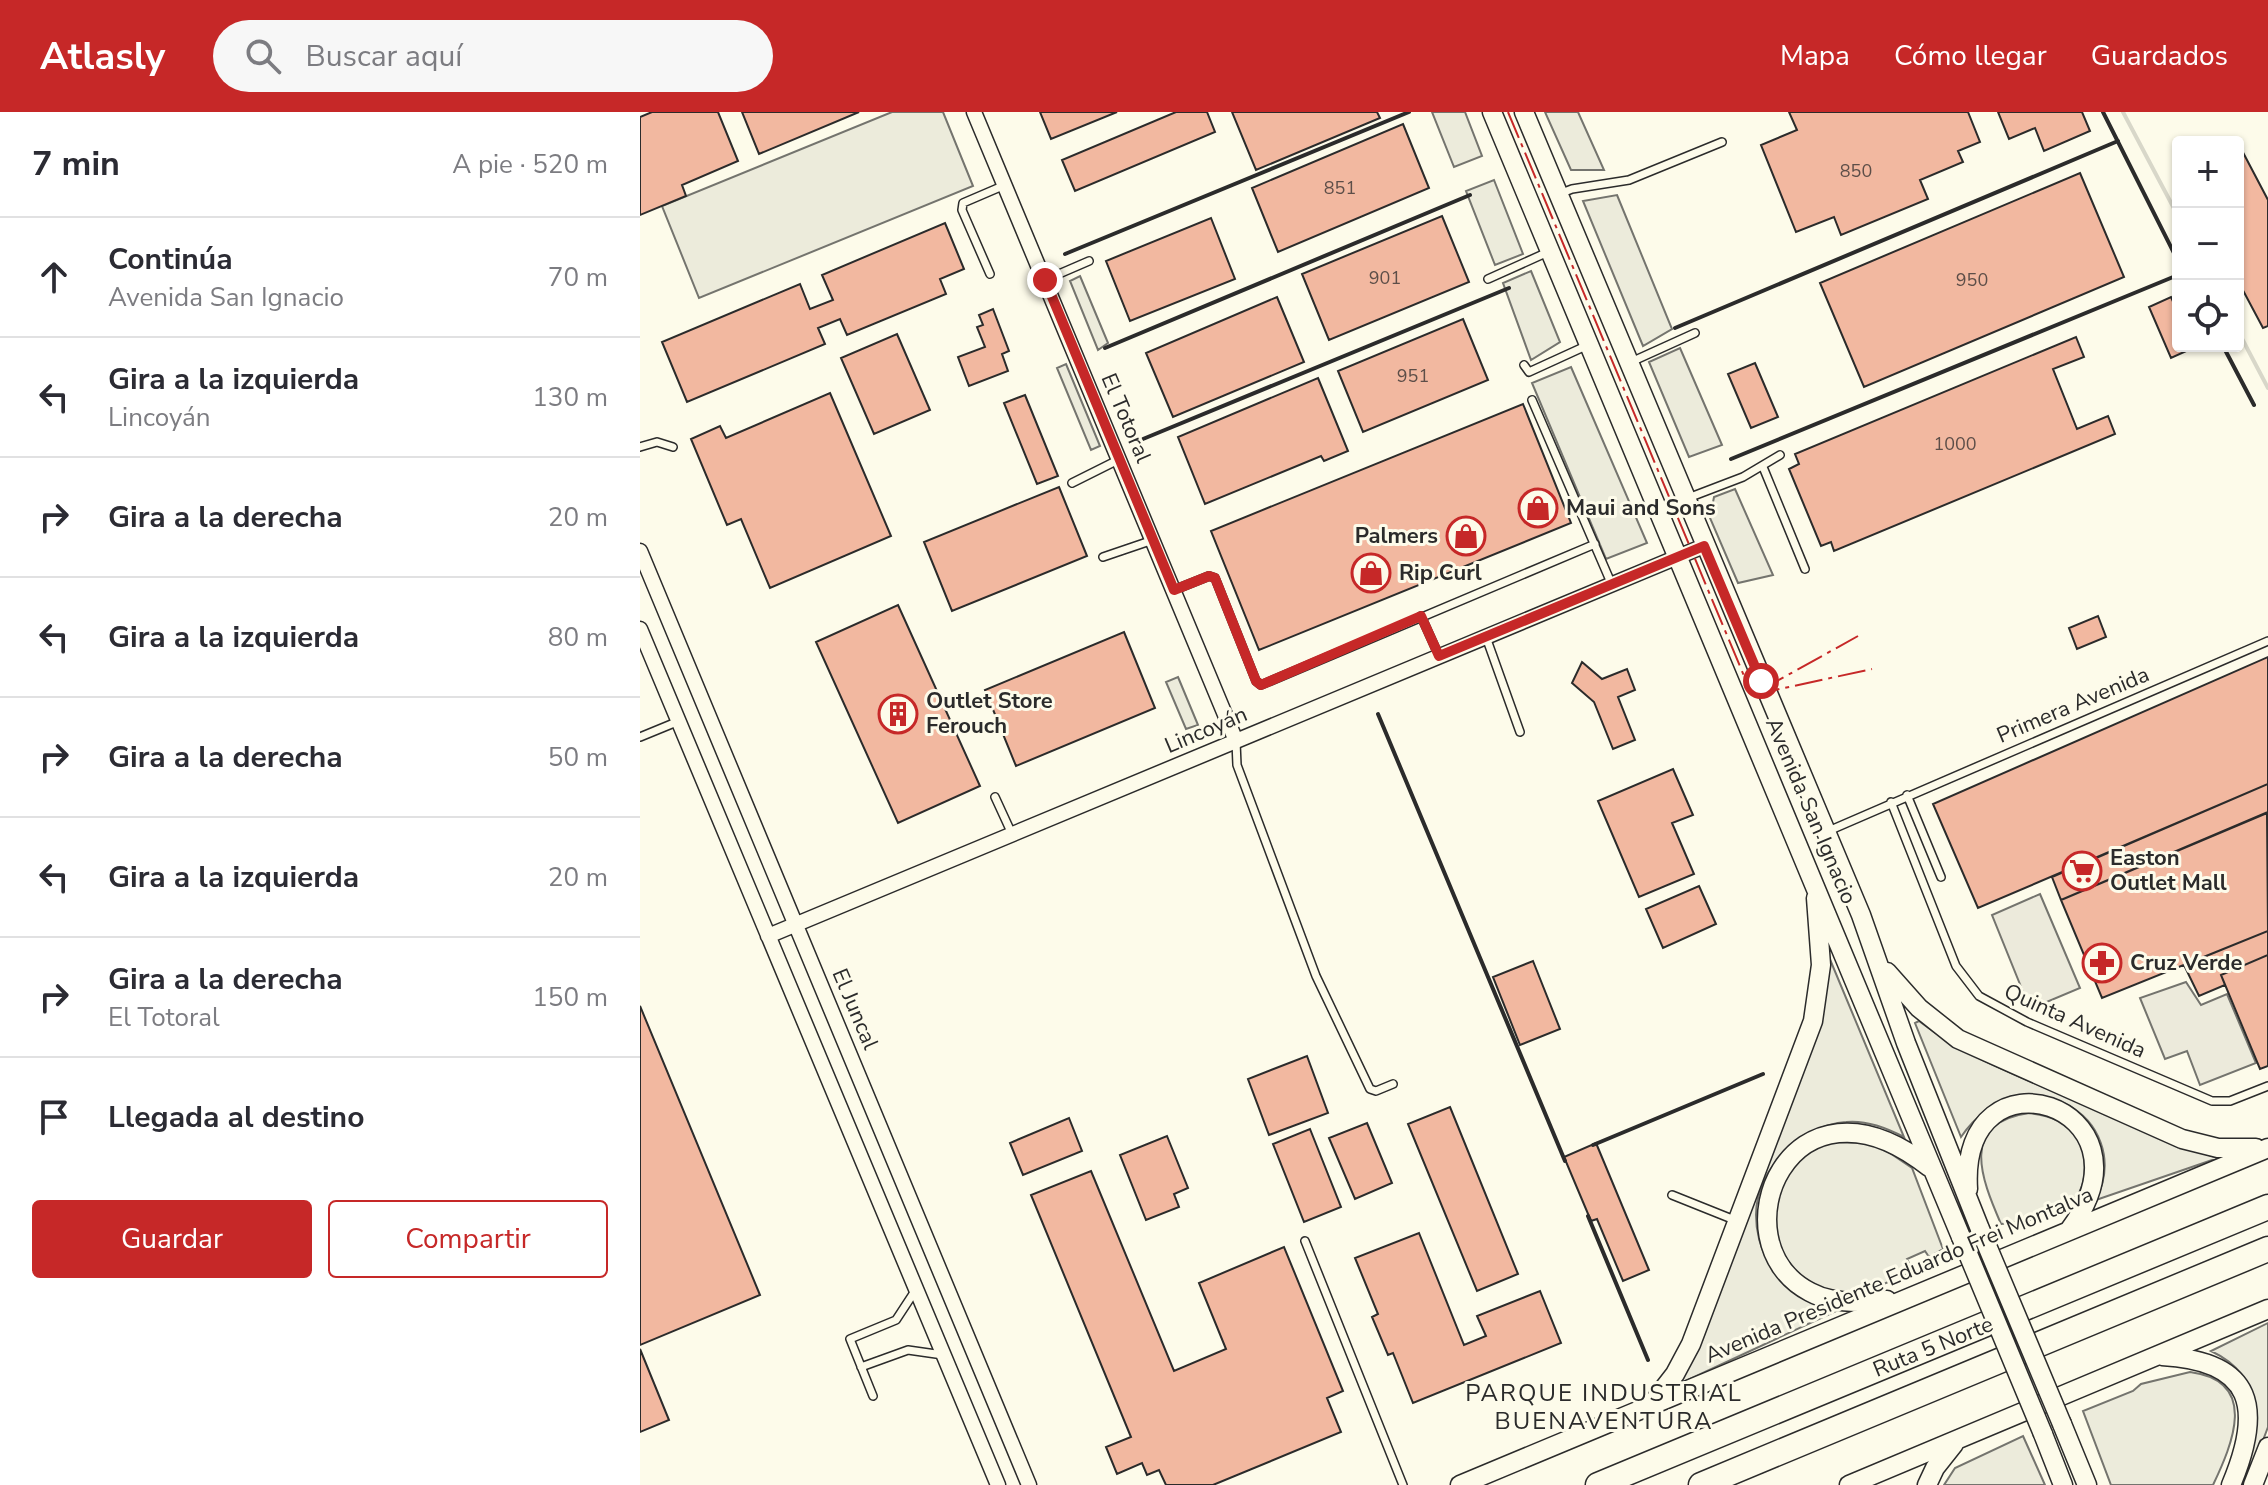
<!DOCTYPE html>
<html lang="es">
<meta charset="utf-8">
<style>
:root{--surface:#fff;--page:#f7f7f7;--text:#2b2b33;--muted:#7c7c81;--line:#e1e1e2;--accent:#c62828}
body{margin:0;font-family:"Nunito Sans",sans-serif;background:var(--page);color:var(--text)}
.controls{position:absolute;right:24px;top:24px;display:grid;overflow:hidden;border-radius:8px;box-shadow:0 2px 6px #0004}
.controls button{width:72px;height:72px;display:grid;place-items:center;padding:0;border:0;border-bottom:2px solid var(--line);background:var(--surface);color:var(--text);font:40px sans-serif}
.stop{position:absolute;width:24px;height:24px;margin:-18px;border:6px solid #c62828;border-radius:50%;background:#fff}
.stop.end{background:#c62828;border-color:#fff;box-shadow:0 2px 8px #0008}
.list{margin:0;padding:0;list-style:none}
h2{display:flex;justify-content:space-between;align-items:center;height:104px;margin:0;padding:0 32px;font-size:34px}
h2 small{font-size:26px;font-weight:400;color:var(--muted)}
.list li{display:grid;grid-template-columns:52px 1fr auto;gap:24px;align-items:center;box-sizing:border-box;height:120px;padding:0 32px;border-top:2px solid var(--line)}
.list b{display:block;font-size:30px;white-space:nowrap}
.list p{margin:0;font-size:26px;white-space:nowrap;color:var(--muted)}
.list em{font-size:26px;font-style:normal;color:var(--muted)}
.actions{display:flex;gap:16px;padding:24px 32px}
.actions a{flex:1;padding:18px 0;border:2px solid var(--accent);border-radius:8px;text-align:center;font-size:28px;color:var(--accent)}
.actions .main{background:var(--accent);color:#fff}
.icon{flex:none;width:44px;height:44px;fill:none;stroke:currentColor;stroke-width:2;stroke-linecap:round;stroke-linejoin:round}
.map{position:relative;flex:none;width:1628px;height:1373px;overflow:hidden}
header{display:flex;align-items:center;gap:48px;box-sizing:border-box;height:112px;padding:0 40px;background:var(--accent);color:#fff}
header strong{font-size:38px}
nav{display:flex;gap:44px;margin-inline-start:auto;font-size:28px}
.search{width:560px;height:72px;background:var(--page);display:flex;align-items:center;gap:20px;box-sizing:border-box;padding:0 28px;border-radius:44px;color:var(--muted);font-size:30px}
main{display:flex}
aside{flex:1;background:var(--surface)}
.map>svg:first-child{display:block}
</style>
<header>
<strong>Atlasly</strong>
<div class="search"><svg class="icon" aria-label="search" viewBox="0 0 24 24"><circle cx="10" cy="10" r="6"/><path d="M15 15l6 6"/></svg>Buscar aquí</div>
<nav><a>Mapa</a><a>Cómo llegar</a><a>Guardados</a></nav>
</header>
<main>
<aside>
<h2>7 min<small>A pie · 520 m</small></h2>
<ul class="list">
<li><svg class="icon" aria-label="ahead" viewBox="0 0 24 24"><path d="M12 20V5M6 11l6-6 6 6"/></svg><div><b>Continúa</b><p>Avenida San Ignacio</p></div><em>70 m</em></li>
<li><svg class="icon" aria-label="left" viewBox="0 0 24 24"><path d="M17 20v-9H6M10 6l-5 5 5 5"/></svg><div><b>Gira a la izquierda</b><p>Lincoyán</p></div><em>130 m</em></li>
<li><svg class="icon" aria-label="right" viewBox="0 0 24 24"><path d="M7 20v-9h11M14 6l5 5-5 5"/></svg><div><b>Gira a la derecha</b></div><em>20 m</em></li>
<li><svg class="icon" aria-label="left" viewBox="0 0 24 24"><path d="M17 20v-9H6M10 6l-5 5 5 5"/></svg><div><b>Gira a la izquierda</b></div><em>80 m</em></li>
<li><svg class="icon" aria-label="right" viewBox="0 0 24 24"><path d="M7 20v-9h11M14 6l5 5-5 5"/></svg><div><b>Gira a la derecha</b></div><em>50 m</em></li>
<li><svg class="icon" aria-label="left" viewBox="0 0 24 24"><path d="M17 20v-9H6M10 6l-5 5 5 5"/></svg><div><b>Gira a la izquierda</b></div><em>20 m</em></li>
<li><svg class="icon" aria-label="right" viewBox="0 0 24 24"><path d="M7 20v-9h11M14 6l5 5-5 5"/></svg><div><b>Gira a la derecha</b><p>El Totoral</p></div><em>150 m</em></li>
<li><svg class="icon" aria-label="arrive" viewBox="0 0 24 24"><path d="M6 21V4h12l-3 4 3 4H6"/></svg><div><b>Llegada al destino</b></div></li>
</ul>
<div class="actions"><a class="main">Guardar</a><a>Compartir</a></div>
</aside>
<div class="map">
<svg width="1628" height="1373" viewBox="0 0 1628 1373">
<rect width="100%" height="100%" fill="#fdfbea"/>
<path fill="#ecebdb" stroke="#74746e" stroke-width="2" d="M252 0H303L333 74 59 186 22 94Z
M792 0H825L842 44 814 55Z
M905 0H938L964 58H931Z
M854 68 883 142 855 153 826 79Z
M977 83 1032 217 1003 234 943 89Z
M891 159 920 230 891 248 863 171Z
M440 164 468 231 458 238 430 169Z
M1040 236 1082 333 1049 345 1009 250Z
M426 252 460 334 451 338 417 256Z
M931 255 1007 431 966 447 892 271Z
M1095 377 1133 463 1098 471 1070 406 1074 385Z
M538 565 558 613 546 617 526 570Z
M1189 845 1264 1025C1247 1016 1226 1008 1206 1010 1161 1013 1116 1057 1116 1103 1116 1137 1134 1167 1162 1185 1171 1192 1185 1195 1196 1199L1037 1273Z
M1279 909C1325 945 1383 966 1437 989 1484 1009 1529 1031 1578 1046L1456 1088C1497 1004 1381 938 1321 1025L1275 911Z
M1389 1001C1404 1003 1424 1008 1434 1020 1447 1035 1449 1069 1436 1085 1418 1107 1386 1109 1361 1112 1341 1066 1319 1011 1389 1001Z
M1187 1030 1235 1031 1272 1056 1303 1137 1289 1145 1285 1139 1267 1147 1273 1160 1224 1180 1194 1182 1166 1172 1138 1136 1134 1089 1143 1066 1162 1045Z
M1628 1211V1315L1606 1373H1601C1622 1320 1628 1266 1571 1239Z
M1550 1260C1620 1269 1592 1333 1573 1373H1471L1443 1299 1493 1279 1501 1272Z
M1383 1324 1405 1373H1304L1315 1356Z"/>
<path fill="#eceadb" stroke="#74746e" stroke-width="2" d="M1400 782 1440 876 1390 897 1352 803Z
M1546 870 1561 893 1587 882 1616 951 1560 973 1547 939 1525 947 1500 886Z"/>
<g fill="none" stroke-linecap="round" stroke-linejoin="round">
<path stroke="#d8d7c9" stroke-width="4" d="M1483 0 1538 104
M1598 219 1628 276"/>
</g>
<path fill="#f2b8a0" stroke="#2b2b2b" stroke-width="2" d="M12 0H78L98 49 42 73 46 84 0 103V5Z
M102 0H219L119 42Z
M400 0H477L411 27Z
M536 0H567L575 20 435 79 422 48Z
M592 0H737L740 6 616 58Z
M1149 0H1328L1340 30 1318 39 1323 50 1280 68 1288 87 1201 123 1194 105 1156 120 1121 33 1157 18Z
M1358 0H1442L1450 19 1404 39 1395 16 1369 27Z
M763 12 789 76 638 140 612 76Z
M1597 29 1628 88V214L1623 216 1598 169V30H1595Z
M1440 61 1484 165 1224 275 1180 171Z
M802 104 829 170 689 228 662 162Z
M571 106 595 167 490 209 466 149Z
M305 111 324 157 300 167 306 182 207 223 200 207 178 216 185 232 47 290 22 230 160 172 170 197 193 188 182 163Z
M637 185 664 250 533 305 506 241Z
M1531 185 1538 201V234H1552L1553 236 1531 246 1509 195Z
M353 197 369 239 362 242 368 259 329 274 318 245 345 235 337 215 343 213 339 203Z
M823 207 848 268 723 320 698 259Z
M257 222 290 298 234 322 201 246Z
M1436 225 1444 245 1413 257 1437 317 1468 304 1475 322 1194 439 1191 430 1181 434 1149 357 1159 352 1155 342Z
M1115 251 1138 305 1111 316 1088 262Z
M678 266 708 339 684 349 681 344 565 392 538 325Z
M190 281 251 424 130 476 101 407 87 413 51 327 80 314 86 326Z
M385 283 418 364 397 372 364 291Z
M883 292 931 411 619 538 571 419Z
M419 375 447 444 312 499 284 430Z
M258 493 340 674 258 711 176 530Z
M1458 504 1466 525 1437 537 1429 516Z
M484 520 515 596 376 654 345 578Z
M1628 545V672L1338 796 1293 692Z
M942 550 962 567 987 557 995 578 978 585 995 628 973 637 954 590 932 571Z
M1033 657 1053 703 1032 711 1054 762 999 785 958 689Z
M1628 672V700L1421 788 1412 765Z
M1627 701 1628 819 1462 886 1421 788Z
M1059 774 1076 812 1023 836 1006 797Z
M1628 819V843L1581 863 1585 873 1559 884 1544 853Z
M1628 843V954L1620 957 1581 863Z
M893 849 920 917 880 933 853 865Z
M0 894 120 1183 0 1233Z
M667 944 688 1001 629 1023 608 967Z
M810 995 878 1162 837 1179 768 1012Z
M429 1006 442 1039 383 1063 370 1031Z
M727 1011 752 1071 715 1087 689 1026Z
M670 1017 701 1095 664 1110 633 1032Z
M527 1024 548 1076 534 1082 539 1095 506 1108 480 1043Z
M956 1031 1009 1158 983 1169 957 1107 951 1109 924 1045Z
M451 1059 534 1259 586 1237 559 1171 644 1135 703 1279 687 1286 701 1320 573 1373H526L519 1358 507 1363 502 1351 477 1362 466 1335 491 1325 391 1083Z
M779 1121 824 1233 846 1224 837 1204 900 1179 921 1231 773 1291 753 1241 748 1243 732 1205 738 1202 715 1146Z
M0 1237 29 1308 0 1320Z"/>
<g fill="none" stroke-linecap="round" stroke-linejoin="round">
<g stroke="#2b2b2b" stroke-width="10">
<path id="service" d="M919 82 932 77 989 68 1082 30
M350 162 322 98 323 91 365 73
M848 167 908 140
M405 168 449 149
M991 250 1055 221
M884 253 889 260 948 233
M892 288 972 473
M0 335 17 330 33 335
M1123 355 1165 457
M432 371 480 347
M1048 386 1103 365 1140 343
M463 445 513 428
M534 478 569 464 575 466 616 569 621 573 955 432
M781 504 799 544
M846 525 880 620
M0 625 39 609
M596 630 597 653 676 864 730 977 736 979 753 972
M1267 683 1301 765
M355 685 372 722
M1251 690 1316 854 1339 884 1387 910 1572 989H1590L1628 974
M1186 720 1628 529
M1032 1083 1097 1109
M665 1129 763 1373
M221 1255 268 1238 303 1243
M233 1284 210 1227 256 1208 275 1179"/>
</g>
<g stroke="#2b2b2b" stroke-width="17">
<path id="minor" d="M334 0 596 629
M0 439 389 1373
M0 517 358 1373
M128 824 1064 434"/>
</g>
<g stroke="#2b2b2b" stroke-width="21">
<path id="secondary" d="M852 0 1321 1125
M884 0 1221 803 1266 931 1340 1117
M1247 860 1279 896 1318 927 1542 1027 1578 1036H1616
M1328 1077C1319 929 1522 993 1430 1117
M1247 1188C1223 1191 1192 1192 1170 1180 1074 1130 1150 945 1289 1055
M1522 1244C1615 1249 1623 1297 1591 1373
M1014 1289 1035 1262 1051 1232 1173 909 1181 853 1176 786
M1422 1312 1447 1373
M1403 1322 1423 1373
M820 1373 1628 1036
M1209 1373 1628 1197
M1287 1373 1295 1356 1314 1332
M1613 1373 1628 1335"/>
</g>
<g stroke="#2b2b2b" stroke-width="27">
<path id="motorway" d="M958 1373 1628 1095
M1061 1373 1628 1137"/>
</g>
<use href="#service" stroke="#fdfbea" stroke-width="7"/>
<use href="#minor" stroke="#fdfbea" stroke-width="14"/>
<use href="#secondary" stroke="#fdfbea" stroke-width="18"/>
<use href="#motorway" stroke="#fdfbea" stroke-width="24"/>
<g stroke="#2b2b2b" stroke-width="21" stroke-linecap="butt">
<path id="secondary-bridge" d="M1340 1117 1422 1312
M1321 1125 1403 1322"/>
</g>
<use href="#secondary-bridge" stroke="#fdfbea" stroke-width="18"/>
<path stroke="#2b2b2b" stroke-width="4" d="M1463 0 1538 149
M425 142 769 0
M1035 216 1478 29
M1583 234 1614 293
M465 236 830 83
M503 327 869 176
M1091 347 1538 163
M738 602 925 1049
M953 1033 1123 962
M948 1104 1008 1248"/>
<path stroke="#c62828" stroke-width="2" stroke-dasharray="28 6 4 6" stroke-linecap="butt" d="M868 0 1112 583
M1119 579 1218 524
M1112 583 1232 557"/>
</g>
<g fill="none" stroke-linecap="round" stroke-linejoin="round">
<path stroke="#c62828" stroke-width="10" d="M405 168 534 478 569 464 575 466 616 569 621 573 781 504 799 544 1064 434 1121 569"/>
</g>
<defs>
<g id="shop-ring" transform="scale(2)"><circle r="9.5" fill="#fdfbea" stroke="#c62828" stroke-width="1.5"/><path d="M-5-2.5h2.3a2.7 3.5 0 0 1 5.4 0H5L5.5 6h-11ZM-1.5-2.5h3a1.5 2.3 0 0 0-3 0Z" fill="#c62828"/></g>
<g id="building-ring" transform="scale(2)"><circle r="9.5" fill="#fdfbea" stroke="#c62828" stroke-width="1.5"/><path d="M-4-6H4V6H1V3H-1V6H-4ZM-2.5-4.3h1.7v1.8h-1.7ZM.8-4.3h1.7v1.8H.8ZM-2.5-1h1.7V.8h-1.7ZM.8-1h1.7V.8H.8Z" fill="#c62828"/></g>
<g id="supermarket-ring" transform="scale(2)"><circle r="9.5" fill="#fdfbea" stroke="#c62828" stroke-width="1.5"/><path d="M-6-5.5h2.5l.6 2H6L4.5 2H-2.5L-4.4-4H-6ZM-1.5 3.2a1.3 1.3 0 1 0 .1 0ZM3 3.2a1.3 1.3 0 1 0 .1 0Z" fill="#c62828"/></g>
<g id="pharmacy-ring" transform="scale(2)"><circle r="9.5" fill="#fdfbea" stroke="#c62828" stroke-width="1.5"/><path d="M-2-6h4v4h4v4h-4v4h-4v-4h-4v-4h4Z" fill="#c62828"/></g>
</defs>
<g fill-rule="evenodd">
<use href="#shop-ring" x="898" y="396"/>
<use href="#shop-ring" x="826" y="424"/>
<use href="#shop-ring" x="731" y="461"/>
<use href="#building-ring" x="258" y="602"/>
<use href="#supermarket-ring" x="1442" y="759"/>
<use href="#pharmacy-ring" x="1462" y="851"/>
</g>
<g text-anchor="middle" dominant-baseline="central" stroke-width="6" stroke-linejoin="round" paint-order="stroke">
<g font-size="18" fill="#5d4e48">
<text x="1216" y="59">850</text>
<text x="700" y="76">851</text>
<text x="745" y="166">901</text>
<text x="1332" y="168">950</text>
<text x="773" y="264">951</text>
<text x="1315" y="332">1000</text>
</g>
<g font-size="22" fill="#2b2b2b" stroke="#fdfbea">
<text transform="translate(486 306) rotate(67)">El Totoral</text>
<text transform="translate(1433 593) rotate(-23)">Primera Avenida</text>
<text transform="translate(566 618) rotate(-23)">Lincoyán</text>
<text transform="translate(1171 699) rotate(67)">Avenida San Ignacio</text>
<text transform="translate(215 897) rotate(67)">El Juncal</text>
<text transform="translate(1435 909) rotate(24)">Quinta Avenida</text>
<text transform="translate(1259 1163) rotate(-23)">Avenida Presidente Eduardo Frei Montalva</text>
<text transform="translate(1293 1235) rotate(-22)">Ruta 5 Norte</text>
</g>
<g font-size="22" font-weight="bold" fill="#2b2b2b" stroke="#fdfbea" text-anchor="start">
<text x="926" y="396">Maui and Sons</text>
<text x="798" y="424" text-anchor="end">Palmers</text>
<text x="759" y="461">Rip Curl</text>
<text x="286" y="589">Outlet Store<tspan x="286" dy="25">Ferouch</tspan></text>
<text x="1470" y="746">Easton<tspan x="1470" dy="25">Outlet Mall</tspan></text>
<text x="1490" y="851">Cruz Verde</text>
</g>
<g font-size="24" letter-spacing="2" fill="#2b2b2b" stroke="#fdfbea">
<text x="964" y="1281">PARQUE INDUSTRIAL<tspan x="964" dy="28">BUENAVENTURA</tspan></text>
</g>
</g>
</svg>
<div class="controls">
<button>+</button>
<button>−</button>
<button><svg class="icon" aria-label="locate" viewBox="0 0 24 24"><circle cx="12" cy="12" r="6"/><path d="M12 2v4M12 18v4M2 12h4M18 12h4"/></svg></button>
</div>
<div class="stop" style="left:1121px;top:569px"></div>
<div class="stop end" style="left:405px;top:168px"></div>
</div>
</main>
